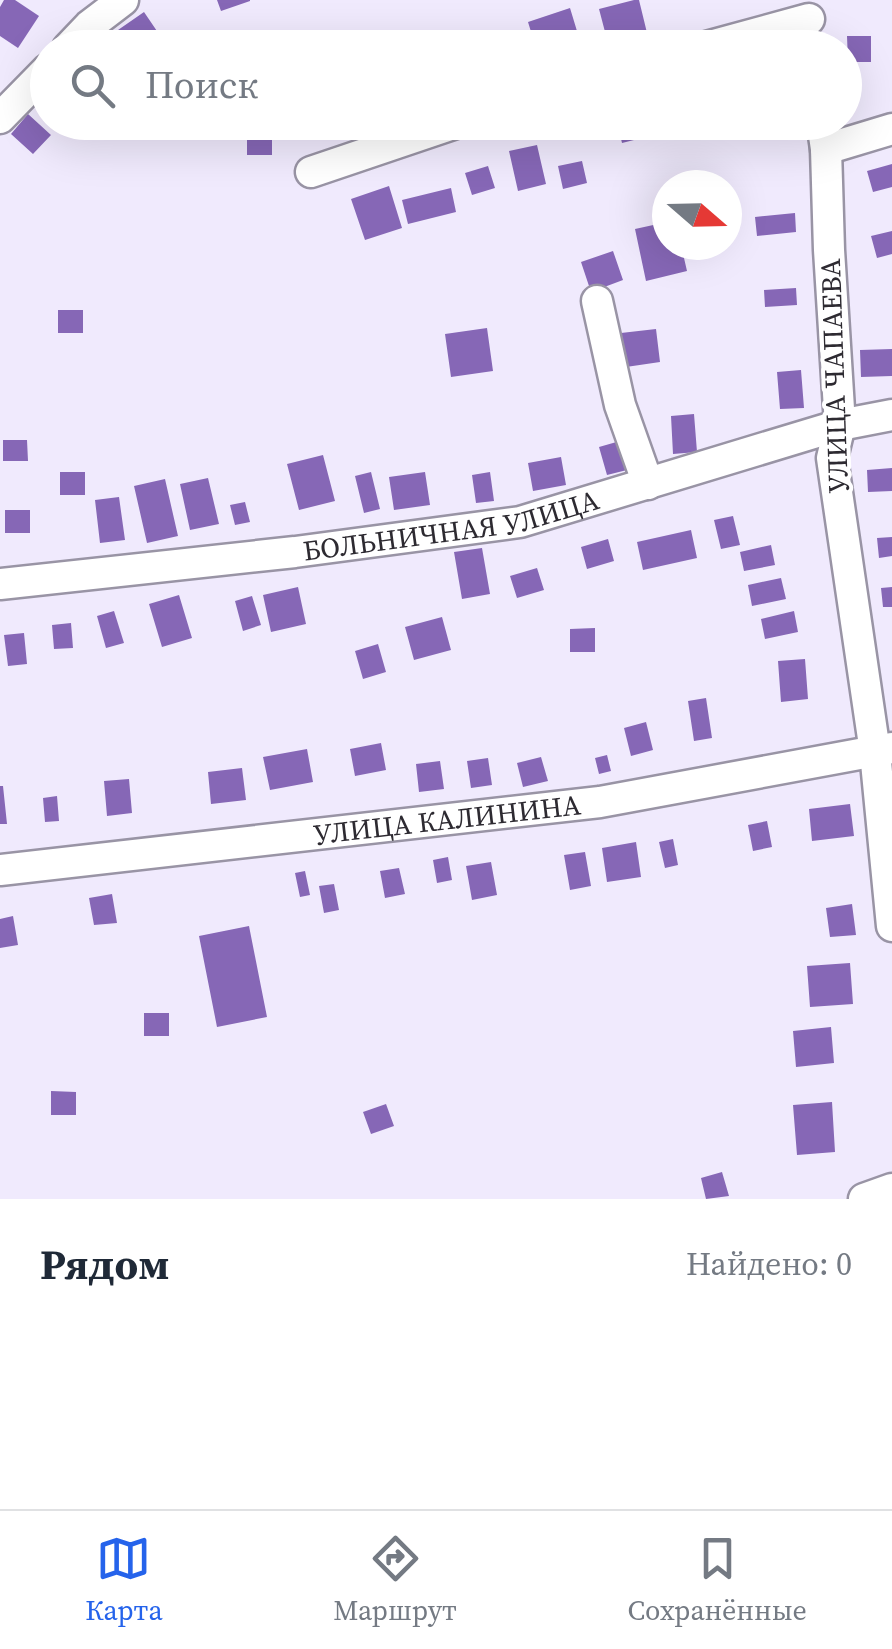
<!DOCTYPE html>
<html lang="ru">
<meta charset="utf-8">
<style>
:root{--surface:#fff;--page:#f6f6f7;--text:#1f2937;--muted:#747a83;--line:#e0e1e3;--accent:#2563eb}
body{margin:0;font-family:"Source Serif 4",serif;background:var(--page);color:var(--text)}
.compass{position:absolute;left:652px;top:170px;width:90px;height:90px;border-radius:50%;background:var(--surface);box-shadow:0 10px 40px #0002;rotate:110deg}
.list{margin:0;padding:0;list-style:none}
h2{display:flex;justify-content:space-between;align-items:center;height:130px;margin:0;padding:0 40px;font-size:42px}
h2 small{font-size:32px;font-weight:400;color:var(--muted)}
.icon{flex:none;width:55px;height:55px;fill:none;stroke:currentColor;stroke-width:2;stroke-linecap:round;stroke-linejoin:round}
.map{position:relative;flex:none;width:892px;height:1199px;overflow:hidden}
.search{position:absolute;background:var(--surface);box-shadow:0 10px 40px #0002;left:30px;right:30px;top:30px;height:110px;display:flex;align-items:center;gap:25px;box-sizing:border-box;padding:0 35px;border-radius:55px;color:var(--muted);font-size:38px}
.sheet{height:310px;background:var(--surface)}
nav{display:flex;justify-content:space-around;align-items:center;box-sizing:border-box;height:140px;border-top:2px solid var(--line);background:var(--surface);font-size:28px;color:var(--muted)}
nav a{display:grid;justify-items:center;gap:5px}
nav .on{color:var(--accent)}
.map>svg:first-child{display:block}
</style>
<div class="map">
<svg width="892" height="1199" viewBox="0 0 892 1199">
<rect width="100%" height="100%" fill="#f0eafd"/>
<path fill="#8667b6" d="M4 0H15L39 16 18 48 0 36V7Z
M217 0H250V1L221 11Z
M634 0H639L648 37 609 47 599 9Z
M570 8 580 41 561 48H536L528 22Z
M144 12 161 37 146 48H130L118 30Z
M847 36H871V62H848Z
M28 114 51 135 33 154 11 134Z
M617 122H642L646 137 622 143Z
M760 122H793L794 137 761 140Z
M247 132H272V155H247Z
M537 145 546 184 518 191 509 151Z
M582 161 587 183 563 189 558 166Z
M892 164V187L873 192 867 171Z
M488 166 495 188 472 195 465 173Z
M389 186 402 228 365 240 351 199Z
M451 188 456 212 408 224 402 200Z
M795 213 796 232 757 236 755 217Z
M667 222V245H681L687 271 646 281 635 229Z
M892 231V254L877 258 871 236Z
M613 251 623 280 591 292 581 262Z
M796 288 797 305 765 307 764 290Z
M58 310H83V333H58Z
M487 328 493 371 451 377 445 334Z
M656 329 660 362 626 367 621 333Z
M892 349V376L861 377 860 350Z
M801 370 804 408 780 409 777 372Z
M694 414 697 452 673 454 671 416Z
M3 440H27L28 461H3Z
M620 441 627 470 607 475 599 447Z
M323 455 335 501 299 510 287 464Z
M561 457 566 485 533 491 528 463Z
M892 468V491L868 492 867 470Z
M60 472H85V495H60Z
M371 472 380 509 364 513 355 476Z
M425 472 430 505 394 510 389 477Z
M490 472 494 501 476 503 472 475Z
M208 478 219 524 190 530 180 484Z
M165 479 178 536 147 543 134 486Z
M119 497 125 540 100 543 95 500Z
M245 502 250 522 235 525 230 505Z
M5 510H30V533H5Z
M733 516 740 545 721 549 714 520Z
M691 530 697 558 643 570 637 542Z
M892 537V556L879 558 877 538Z
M608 539 614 561 587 569 581 547Z
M771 545 775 565 744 571 740 552Z
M482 548 490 594 462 599 454 552Z
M537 568 544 590 517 598 510 576Z
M781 578 786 599 752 606 748 585Z
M298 587 306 624 271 632 263 595Z
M892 587V607H883L881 588Z
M179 595 192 638 162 647 149 604Z
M252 596 261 625 243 631 235 601Z
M114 611 124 643 106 648 97 616Z
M794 611 798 632 765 639 761 619Z
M442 617 451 650 414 660 405 627Z
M71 623 73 648 54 649 52 625Z
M595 628V652H570V629Z
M24 633 27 664 8 666 4 635Z
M378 644 386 672 363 679 355 651Z
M805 659 808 699 781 702 778 661Z
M706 698 712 738 694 741 688 701Z
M646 722 653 750 631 756 624 728Z
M381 743 386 770 355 776 350 749Z
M307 749 313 782 270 790 263 757Z
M607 755 611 771 599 774 595 758Z
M541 757 548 781 523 787 517 763Z
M488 758 492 785 471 788 467 761Z
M440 761 444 789 419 792 416 764Z
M242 768 246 800 211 804 208 772Z
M129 779 132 813 107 816 104 781Z
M0 786H3L7 824H0Z
M57 796 59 821 45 822 43 798Z
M850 804 854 836 812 841 809 809Z
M767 821 772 847 753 851 748 825Z
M673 839 678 865 665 868 659 842Z
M636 842 641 877 607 882 602 848Z
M585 852 591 886 570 890 564 855Z
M448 857 452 880 437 883 433 860Z
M491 862 497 895 472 900 466 866Z
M399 868 405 894 385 898 380 871Z
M305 871 310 895 300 897 295 873Z
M334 884 339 910 324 913 319 886Z
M112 894 117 923 94 925 89 898Z
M852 904 856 935 830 937 826 908Z
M13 916 18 945 0 948V919Z
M249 926 267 1017 217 1027 199 936Z
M850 963 853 1004 810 1007 807 966Z
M144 1013H169V1036H144Z
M831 1027 834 1063 796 1067 793 1031Z
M51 1091 76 1092V1115H51Z
M832 1102 835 1152 797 1155 793 1105Z
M386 1104 394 1126 371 1134 363 1112Z
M722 1172 729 1196 706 1199 701 1178Z"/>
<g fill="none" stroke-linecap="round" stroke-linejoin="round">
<g stroke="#9994a5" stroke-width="35">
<g id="minor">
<path d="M68 48 89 26 123 0"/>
<path d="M703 48 809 19"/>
<path d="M0 118 48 69"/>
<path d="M822 122 826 149 829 250 840 425 832 458 875 752 892 926"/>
<path d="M826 149 892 129"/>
<path d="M311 172 459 122"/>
<path d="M597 301 620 405 648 484"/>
<path id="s1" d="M0 584 295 552 520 522 840 425 892 415"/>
<path id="s2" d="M0 870 600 802 892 748"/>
<path d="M864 1199 892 1189"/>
</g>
</g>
<use href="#minor" stroke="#fff" stroke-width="30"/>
</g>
<g text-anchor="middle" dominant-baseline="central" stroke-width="8" stroke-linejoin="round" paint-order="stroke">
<g font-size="28" fill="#2d2a31" stroke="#fff">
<text transform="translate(834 376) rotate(-92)">УЛИЦА ЧАПАЕВА</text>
<text stroke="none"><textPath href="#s1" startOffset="455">БОЛЬНИЧНАЯ УЛИЦА</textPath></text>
<text stroke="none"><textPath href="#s2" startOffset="450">УЛИЦА КАЛИНИНА</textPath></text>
</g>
</g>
</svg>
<svg class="compass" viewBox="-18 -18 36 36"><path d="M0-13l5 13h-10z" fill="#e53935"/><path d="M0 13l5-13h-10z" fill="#747a83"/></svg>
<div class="search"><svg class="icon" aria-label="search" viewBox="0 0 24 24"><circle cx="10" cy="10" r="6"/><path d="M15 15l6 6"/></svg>Поиск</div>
</div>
<section class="sheet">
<h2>Рядом<small>Найдено: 0</small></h2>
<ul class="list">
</ul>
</section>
<nav>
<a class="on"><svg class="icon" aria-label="map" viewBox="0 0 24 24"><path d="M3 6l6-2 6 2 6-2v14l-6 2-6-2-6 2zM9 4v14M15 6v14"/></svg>Карта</a>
<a><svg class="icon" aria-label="directions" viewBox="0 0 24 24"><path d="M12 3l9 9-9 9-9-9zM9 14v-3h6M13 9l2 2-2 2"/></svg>Маршрут</a>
<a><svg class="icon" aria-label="saved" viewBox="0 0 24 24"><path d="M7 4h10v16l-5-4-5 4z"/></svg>Сохранённые</a>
</nav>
